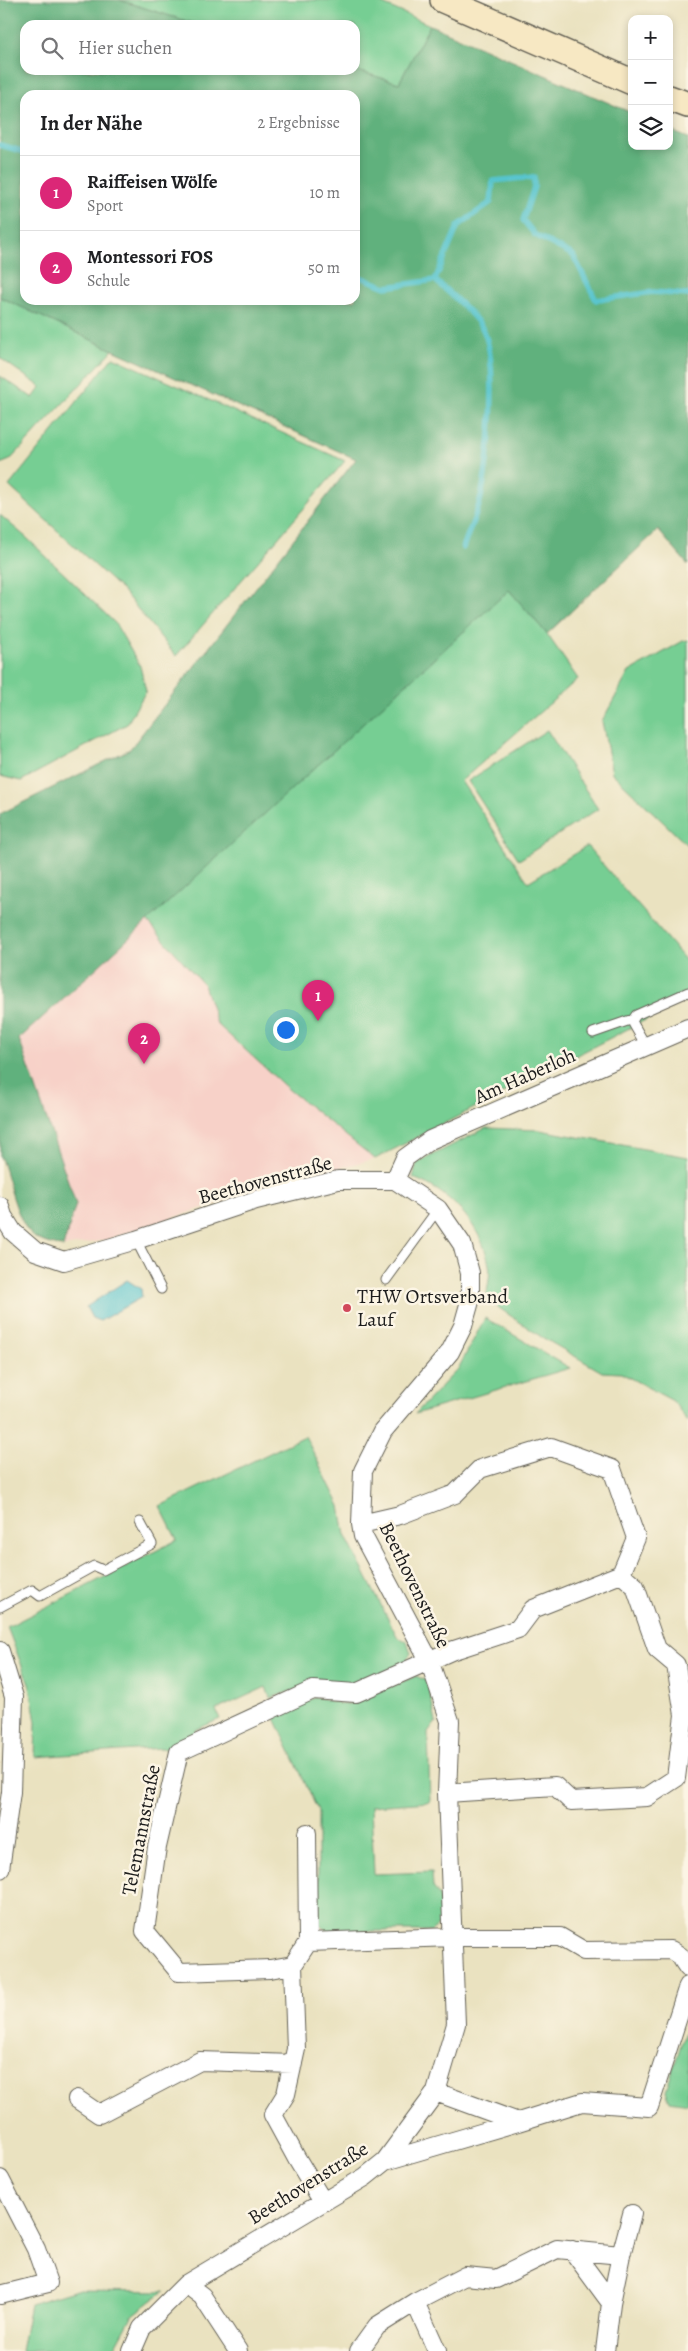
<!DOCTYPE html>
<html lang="de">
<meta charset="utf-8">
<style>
:root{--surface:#fff;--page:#f6f6f6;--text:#202124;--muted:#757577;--line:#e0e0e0;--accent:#db2777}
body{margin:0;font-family:Alegreya,serif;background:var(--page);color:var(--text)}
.controls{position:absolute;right:15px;top:15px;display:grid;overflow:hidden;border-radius:10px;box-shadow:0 2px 8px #0003}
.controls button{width:45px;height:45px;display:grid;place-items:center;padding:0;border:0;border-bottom:1px solid var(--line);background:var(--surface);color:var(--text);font:25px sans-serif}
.you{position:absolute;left:285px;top:1029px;width:18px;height:18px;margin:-12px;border:4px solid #fff;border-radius:50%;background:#1a73e8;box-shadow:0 0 0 8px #1a73e833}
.badge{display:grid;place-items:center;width:32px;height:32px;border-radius:50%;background:var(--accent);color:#fff;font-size:16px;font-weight:700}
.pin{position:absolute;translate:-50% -41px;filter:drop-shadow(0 1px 2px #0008)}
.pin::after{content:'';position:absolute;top:26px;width:18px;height:15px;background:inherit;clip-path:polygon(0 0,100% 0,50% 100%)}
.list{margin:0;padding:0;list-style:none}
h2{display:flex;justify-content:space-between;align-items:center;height:65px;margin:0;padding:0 20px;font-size:21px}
h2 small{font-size:16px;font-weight:400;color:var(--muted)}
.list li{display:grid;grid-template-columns:32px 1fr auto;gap:15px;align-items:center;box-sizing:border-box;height:75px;padding:0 20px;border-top:1px solid var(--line)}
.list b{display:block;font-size:19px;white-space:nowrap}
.list p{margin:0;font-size:16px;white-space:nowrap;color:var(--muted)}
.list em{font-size:16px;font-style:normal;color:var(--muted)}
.icon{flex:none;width:28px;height:28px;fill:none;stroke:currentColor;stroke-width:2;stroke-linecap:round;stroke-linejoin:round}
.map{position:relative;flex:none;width:688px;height:2351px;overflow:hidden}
.search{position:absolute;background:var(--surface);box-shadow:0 2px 8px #0003;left:20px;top:20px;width:340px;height:55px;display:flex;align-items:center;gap:12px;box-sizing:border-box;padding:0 18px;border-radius:15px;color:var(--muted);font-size:19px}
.panel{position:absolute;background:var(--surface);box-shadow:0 2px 8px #0003;left:20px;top:90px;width:340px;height:215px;border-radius:15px}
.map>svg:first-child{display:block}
</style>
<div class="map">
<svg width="688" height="2351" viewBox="0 0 688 2351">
<rect width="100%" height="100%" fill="#fcf5e5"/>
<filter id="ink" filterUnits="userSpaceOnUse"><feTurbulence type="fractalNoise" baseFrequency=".02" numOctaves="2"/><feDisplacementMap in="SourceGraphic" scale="10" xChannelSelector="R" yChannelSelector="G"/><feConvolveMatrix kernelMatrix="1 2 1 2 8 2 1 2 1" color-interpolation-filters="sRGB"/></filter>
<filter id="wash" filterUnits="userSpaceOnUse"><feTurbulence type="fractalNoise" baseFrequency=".0096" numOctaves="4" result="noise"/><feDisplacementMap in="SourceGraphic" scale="20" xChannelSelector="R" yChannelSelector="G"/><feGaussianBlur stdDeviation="1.12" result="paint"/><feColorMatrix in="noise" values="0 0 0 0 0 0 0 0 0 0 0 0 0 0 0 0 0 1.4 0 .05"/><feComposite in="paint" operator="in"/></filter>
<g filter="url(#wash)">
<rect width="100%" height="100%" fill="#eae2c0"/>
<path fill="#f7d1c8" d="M147 921 204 985 217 1024 288 1089 375 1159 278 1183 106 1240 63 1247 76 1204 19 1039Z"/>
<path fill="#76ce93" stroke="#497558" d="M119 0H374L430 25 399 83 354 70 355 25H199Z
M0 297 113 350 10 460 0 464V376L33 398 41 387 0 358Z
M113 357 345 461 176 656 123 591 9 486Z
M0 515 28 539 115 623 140 666 146 691 127 724 21 781 0 776Z
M509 590 547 634 578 679 461 781 528 882 587 846 688 963V998L375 1159 288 1089 217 1024 204 985 147 921Z
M688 640V846L612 773 602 721 629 672 683 641Z
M547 730 598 809 519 860 468 781Z
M486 1128 540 1130 688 1157V1422L673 1401 621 1373 602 1372 540 1336 486 1299C487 1289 491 1275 489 1265 482 1226 450 1191 413 1178L417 1163Z
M485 1318 570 1368 415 1414 458 1369Z
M305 1436 340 1506 345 1535 398 1638 407 1641 411 1653 406 1661 355 1686 322 1681 270 1698 266 1687 216 1710 220 1719 195 1730 199 1736 177 1747 35 1757 36 1722 30 1687 7 1627 177 1540 160 1506Z
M416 1676 427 1681 436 1722 428 1733 430 1802 371 1806 374 1874 432 1872 433 1887 440 1897 441 1923 431 1931H327L318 1924V1811L274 1716 316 1697 346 1705Z
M687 2026H688V2104L670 2101 666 2091Z
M77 2290 164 2291 132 2316 113 2351H21L30 2304Z"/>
<path fill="#60b17d" stroke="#3e664c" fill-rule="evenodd" d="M0 0H119L199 25H25V70H354L399 83 430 25 632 113V146H669V130L688 138V565L658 530 547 634 509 590 19 1039 76 1204 63 1247C55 1245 45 1243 37 1239 17 1229 9 1177 0 1156V814L130 749 356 459 113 350 0 297ZM25 95H355V300H25Z"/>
<path fill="#57c4cd" stroke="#3a7074" d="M127 1280 141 1289 142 1297 100 1321 92 1318 86 1307Z"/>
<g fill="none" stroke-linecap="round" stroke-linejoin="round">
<path stroke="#57c4cd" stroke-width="5.5" d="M0 145 25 152
M355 275 386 287 435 280 458 226 491 202 493 181 534 177V187L523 220 535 235 573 255 596 300 653 292 688 295
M435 280C450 294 469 309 481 326 501 357 489 465 480 501 476 517 468 532 463 548"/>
</g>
</g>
<g filter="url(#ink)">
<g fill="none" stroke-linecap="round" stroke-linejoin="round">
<g stroke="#646155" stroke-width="11">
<path id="lane" d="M593 1033 633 1019
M646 1046 634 1025 632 1021 636 1015 688 992
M136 1240 161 1289
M386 1280 438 1209
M0 1607 32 1590 40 1596 94 1566 103 1570 152 1544 140 1522"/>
</g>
<g stroke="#646155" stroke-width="20">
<path id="street" d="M395 1180 405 1158 430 1140 688 1028
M0 1206 3 1216 13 1232 28 1245 35 1251 64 1261 136 1240 256 1200 338 1180H395L438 1209 462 1244 470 1273V1301L463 1326 450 1352 383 1431 363 1471 361 1524 363 1536 429 1660 450 1721 447 1793 456 2024 436 2092 385 2161 365 2177 186 2284 142 2328 132 2351
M361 1524 400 1515 455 1494 480 1469 551 1447 612 1469 636 1538 621 1574 635 1586 657 1649 676 1665 684 1715 676 1778 647 1797 571 1801 555 1786 447 1793
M0 1651 14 1697 11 1792 0 1869
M307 1833 308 1942 293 1965 296 2049 286 2094 273 2115 297 2159 323 2202
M308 1942 453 1937H560L584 1951 671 1950 680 1956 688 1968
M293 1965 270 1969 179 1972 145 1931 157 1847 179 1752 313 1690 356 1693 451 1651 518 1629 533 1609 621 1574
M436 2092 518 2122 582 2102 649 2107 688 1986
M77 2099 99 2114 200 2061 293 2064
M385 2161 518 2122
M0 2179 36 2249 48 2283 0 2295
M572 2250 611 2303
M621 2255 632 2214
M186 2284 202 2296 238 2351
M415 2302 465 2276 496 2279 557 2249 621 2255 611 2303 605 2351
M359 2351 377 2326 415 2302 437 2351"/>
</g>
<g stroke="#646155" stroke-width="28">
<path id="secondary" d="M443 0 632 82
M669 98 688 105"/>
</g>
<use href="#lane" stroke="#fff" stroke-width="9"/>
<use href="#street" stroke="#fff" stroke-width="18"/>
<use href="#secondary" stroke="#f7e8c3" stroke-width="25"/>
</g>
</g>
<circle fill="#d1495b" stroke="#fcf5e5" stroke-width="2" cx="347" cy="1308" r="5"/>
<g text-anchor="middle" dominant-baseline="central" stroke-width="5" stroke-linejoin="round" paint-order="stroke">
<g font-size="20" fill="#1c1c1c" stroke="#fcf5e5">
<text transform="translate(525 1076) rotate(-24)">Am Haberloh</text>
<text transform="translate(265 1180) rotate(-15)">Beethovenstraße</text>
<text transform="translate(415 1585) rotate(64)">Beethovenstraße</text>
<text transform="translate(141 1830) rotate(-79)">Telemannstraße</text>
<text transform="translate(308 2183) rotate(-32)">Beethovenstraße</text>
</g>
<g font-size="20" fill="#1c1c1c" stroke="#fcf5e5" text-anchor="start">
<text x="357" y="1296">THW Ortsverband<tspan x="357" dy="23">Lauf</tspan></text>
</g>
</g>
</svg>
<div class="controls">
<button>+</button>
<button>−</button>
<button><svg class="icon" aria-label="layers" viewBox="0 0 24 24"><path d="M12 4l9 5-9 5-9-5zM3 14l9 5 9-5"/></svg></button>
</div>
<div class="you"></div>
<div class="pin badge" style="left:318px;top:1021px">1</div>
<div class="pin badge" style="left:144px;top:1064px">2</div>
<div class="search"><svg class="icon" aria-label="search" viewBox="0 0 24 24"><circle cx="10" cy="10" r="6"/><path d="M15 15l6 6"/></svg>Hier suchen</div>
<section class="panel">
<h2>In der Nähe<small>2 Ergebnisse</small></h2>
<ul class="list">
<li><span class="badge">1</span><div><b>Raiffeisen Wölfe</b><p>Sport</p></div><em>10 m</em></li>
<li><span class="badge">2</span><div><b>Montessori FOS</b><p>Schule</p></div><em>50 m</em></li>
</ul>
</section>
</div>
